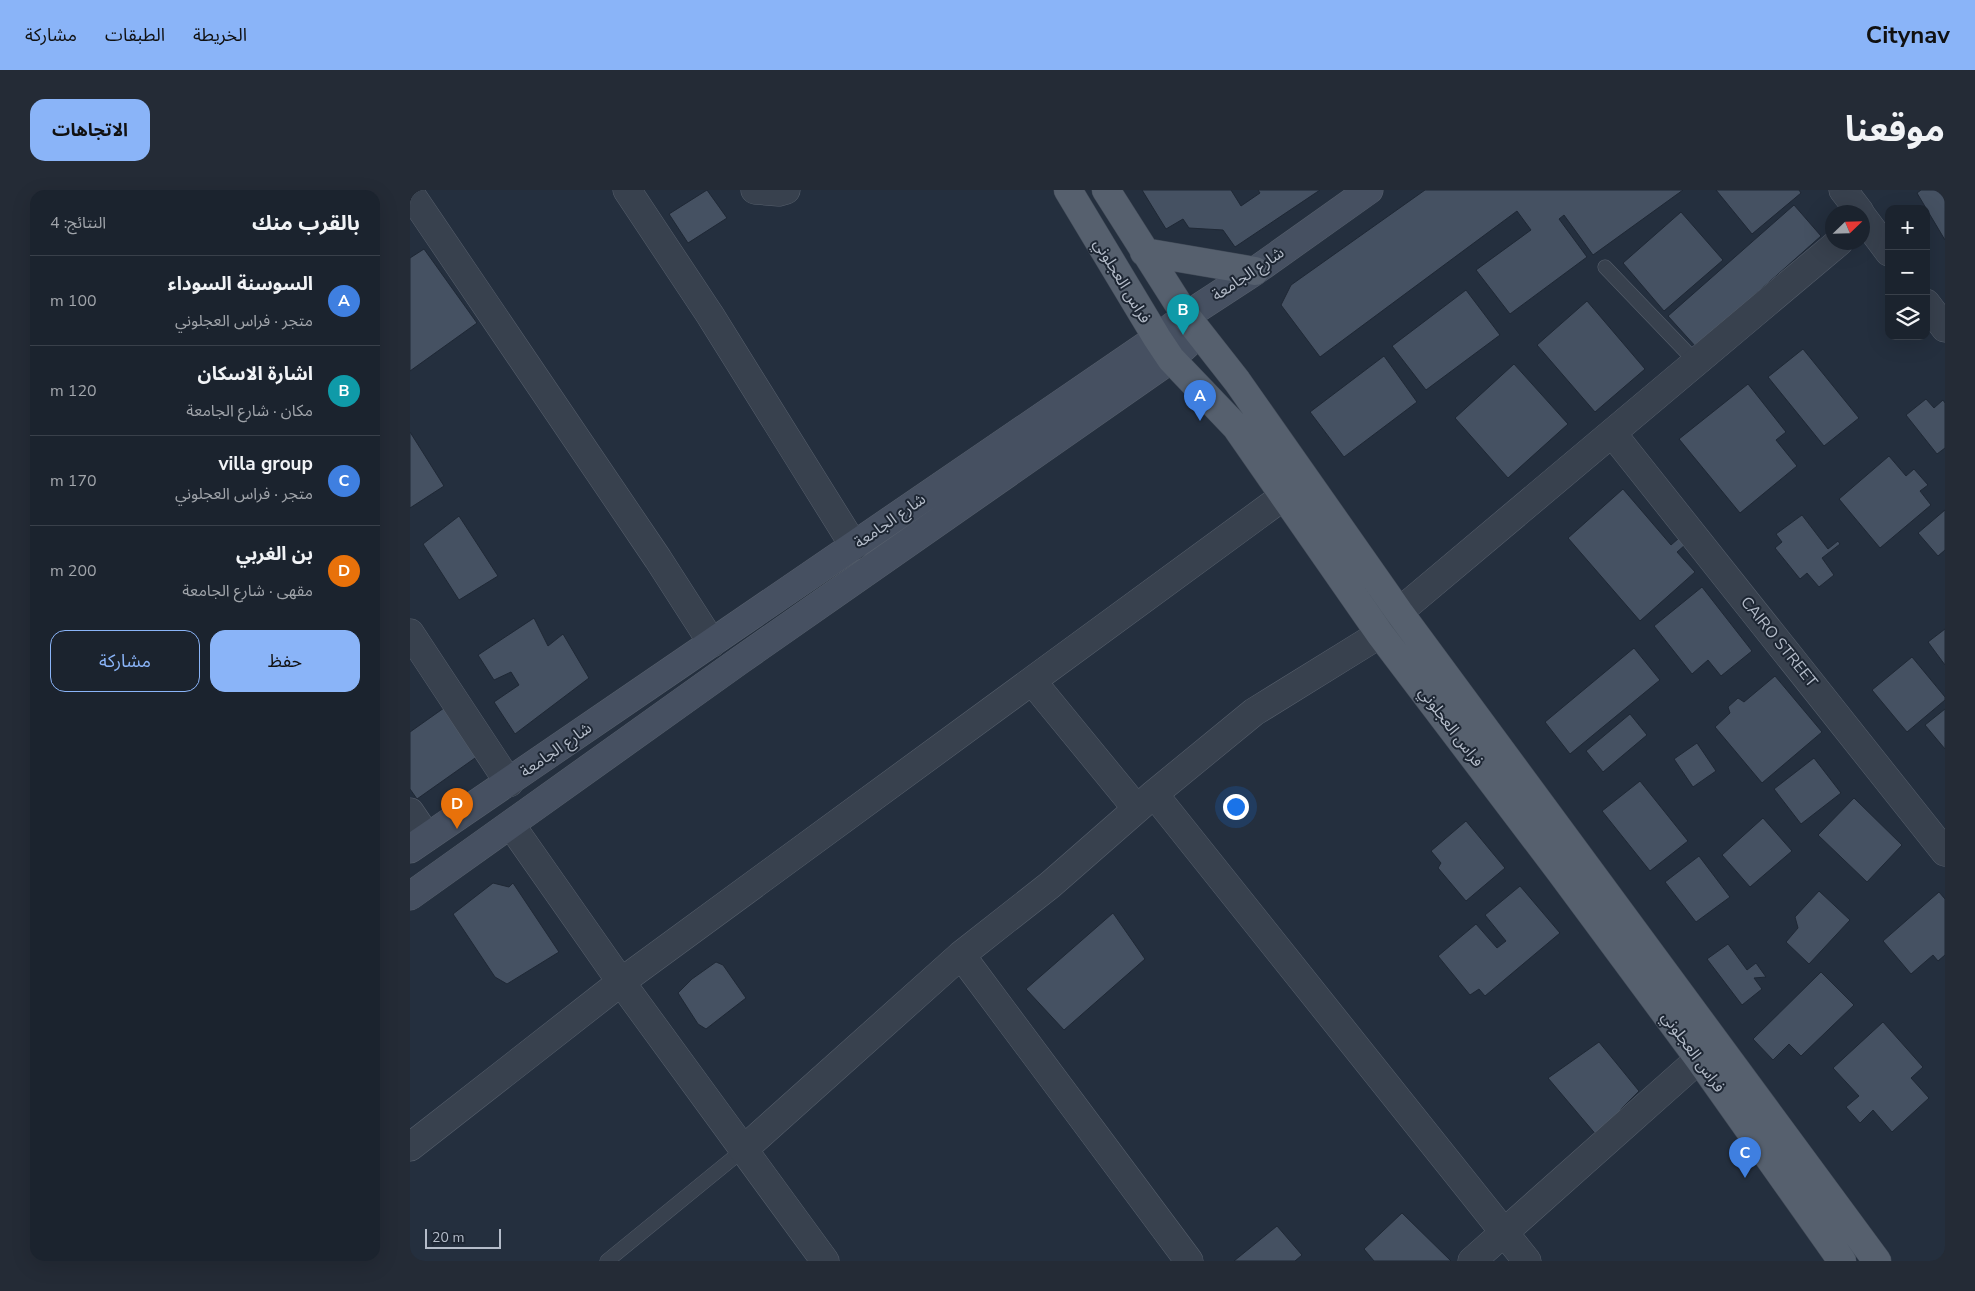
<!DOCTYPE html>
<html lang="ar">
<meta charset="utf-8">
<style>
:root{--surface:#1b232e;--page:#242b36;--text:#f1f3f6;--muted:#a0a4aa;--line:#39404a;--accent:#8ab4f8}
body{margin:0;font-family:"Nunito Sans","Noto Sans Arabic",sans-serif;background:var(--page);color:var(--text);direction:rtl}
.controls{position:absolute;right:15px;top:15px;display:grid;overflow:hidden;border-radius:10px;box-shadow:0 5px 20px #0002}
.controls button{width:45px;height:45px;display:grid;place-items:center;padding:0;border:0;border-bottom:1px solid var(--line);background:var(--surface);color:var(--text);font:25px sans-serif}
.compass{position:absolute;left:1415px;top:15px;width:45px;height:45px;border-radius:50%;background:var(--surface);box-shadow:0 5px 20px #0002;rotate:67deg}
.scale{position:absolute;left:15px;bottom:12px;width:76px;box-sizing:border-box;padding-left:5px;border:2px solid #b4bcc9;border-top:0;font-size:14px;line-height:18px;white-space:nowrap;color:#b4bcc9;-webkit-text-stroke:4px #1d2633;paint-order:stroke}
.you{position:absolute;left:825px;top:616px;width:18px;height:18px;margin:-12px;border:4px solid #fff;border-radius:50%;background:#1a73e8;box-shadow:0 0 0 8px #1a73e833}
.badge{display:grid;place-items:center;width:32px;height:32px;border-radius:50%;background:var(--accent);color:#fff;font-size:16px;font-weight:700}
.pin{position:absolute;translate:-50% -41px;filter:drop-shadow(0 1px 2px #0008)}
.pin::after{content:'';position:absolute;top:26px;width:18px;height:15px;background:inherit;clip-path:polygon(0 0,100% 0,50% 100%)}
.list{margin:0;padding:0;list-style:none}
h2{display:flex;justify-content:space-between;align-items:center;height:65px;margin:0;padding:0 20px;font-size:21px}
h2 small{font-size:16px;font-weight:400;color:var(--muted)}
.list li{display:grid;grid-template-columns:32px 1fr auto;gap:15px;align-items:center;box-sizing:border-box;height:90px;padding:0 20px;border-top:1px solid var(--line)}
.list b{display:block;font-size:19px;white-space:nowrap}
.list p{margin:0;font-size:16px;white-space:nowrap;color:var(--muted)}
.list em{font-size:16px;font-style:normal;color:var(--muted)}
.actions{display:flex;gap:10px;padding:15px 20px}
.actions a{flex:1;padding:11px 0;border:1px solid var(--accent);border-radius:15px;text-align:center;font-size:18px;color:var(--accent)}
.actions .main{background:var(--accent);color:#111}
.icon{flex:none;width:28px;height:28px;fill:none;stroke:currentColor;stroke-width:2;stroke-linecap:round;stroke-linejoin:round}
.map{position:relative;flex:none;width:1535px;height:1071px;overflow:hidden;direction:ltr;border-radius:15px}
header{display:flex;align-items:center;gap:30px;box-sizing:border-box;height:70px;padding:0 25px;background:var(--accent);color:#111}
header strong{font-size:24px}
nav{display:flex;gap:28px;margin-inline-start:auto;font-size:18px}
.intro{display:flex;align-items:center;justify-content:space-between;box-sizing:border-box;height:120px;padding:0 30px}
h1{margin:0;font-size:35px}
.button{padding:12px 22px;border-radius:15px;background:var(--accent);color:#111;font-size:18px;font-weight:700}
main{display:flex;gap:30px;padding:0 30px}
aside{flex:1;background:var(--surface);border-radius:15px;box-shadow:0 5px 20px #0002}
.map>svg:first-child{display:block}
</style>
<header>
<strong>Citynav</strong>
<nav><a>الخريطة</a><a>الطبقات</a><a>مشاركة</a></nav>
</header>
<div class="intro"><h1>موقعنا</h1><a class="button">الاتجاهات</a></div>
<main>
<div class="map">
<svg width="1535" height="1071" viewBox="0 0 1535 1071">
<rect width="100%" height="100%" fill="#242f3e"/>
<path fill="#455162" stroke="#1f2835" d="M297 0 317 28 278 53 259 24Z
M732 0H821L831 16 850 3 848 0H910L825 57 813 40 779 38 773 29 756 39Z
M1015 0H1273L1183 65 1154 25 1149 29 1177 67 1100 124 1066 80 1121 40 1107 21 910 167 871 115 881 95Z
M1306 0H1389L1391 3 1342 44Z
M1511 0H1535V50L1507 3Z
M1384 15 1411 46 1286 157 1258 126Z
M1271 22 1313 70 1254 121 1213 73Z
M14 59 67 133 0 181V68Z
M1056 100 1090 145 1016 200 982 156Z
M1177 111 1235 179 1185 222 1127 155Z
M1393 159 1449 228 1414 256 1358 187Z
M974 166 1007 212 934 267 900 222Z
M1104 174 1158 234 1098 288 1045 228Z
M1338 194 1376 242 1366 250 1387 276 1330 323 1269 249Z
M1516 209 1524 218 1533 210 1535 213V258L1527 264 1496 225Z
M0 242 34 296 0 318Z
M1479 266 1496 286 1504 279 1518 295 1510 301 1521 315 1470 358 1429 309Z
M1213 299 1261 355 1277 341 1283 348 1267 362 1285 382 1230 431 1158 348Z
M1535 320V360L1528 366 1508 343Z
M1392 325 1418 359 1428 351 1430 354 1412 368 1424 385 1409 397 1397 383 1390 389 1365 358 1372 352 1366 344Z
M49 326 88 386 49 410 13 354Z
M1292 397 1342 461 1311 486 1298 470 1282 484 1244 436Z
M124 428 138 456 153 444 179 488 105 544 84 512 109 495 101 482 84 490 68 465Z
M1535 439V475L1518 452Z
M1224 458 1250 490 1160 564 1135 532Z
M1502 467 1535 507V510L1497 542 1462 500Z
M1365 486 1412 542 1352 593 1305 537 1320 523 1318 517 1328 508 1334 512Z
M41 513 75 561 7 609 0 599V542Z
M1535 519V559L1515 535Z
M1220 524 1237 545 1193 582 1176 561Z
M1287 553 1306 581 1283 597 1264 569Z
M1404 568 1431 603 1391 634 1364 599Z
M1230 591 1278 651 1240 681 1192 621Z
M1444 608 1492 655 1457 692 1408 645Z
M1353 628 1382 661 1340 697 1312 665Z
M1056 631 1095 678 1056 711 1028 678 1031 673 1021 661Z
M1289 666 1320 707 1286 732 1255 692Z
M83 693 99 697 103 693 149 762 97 794 85 787 43 724Z
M1110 696 1150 743 1075 806 1069 799 1060 805 1028 766 1066 734 1087 758 1096 751 1075 725Z
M1409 701 1440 730 1399 774 1376 752 1388 738 1385 727Z
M1529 702 1535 709V765L1528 771 1523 765 1501 784 1473 751Z
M703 723 735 769 654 840 616 799Z
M1318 754 1337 780 1346 773 1356 787 1344 788 1352 799 1332 815 1297 769Z
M306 772 313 775 336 808 296 839 288 834 268 803 282 789Z
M1411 782 1444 815 1391 866 1379 854 1363 870 1343 849Z
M1473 832 1513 877 1501 888 1519 908 1482 942 1463 920 1450 933 1436 917 1449 906 1423 878Z
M1189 852 1229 901 1211 919 1203 935 1188 947 1138 888Z
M992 1023 1041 1071H964L954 1059Z
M867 1036 892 1065 885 1071H824Z"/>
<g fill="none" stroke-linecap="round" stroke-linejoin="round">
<g stroke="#565f6c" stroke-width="15">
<path id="service" d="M1195 77 1286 172
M197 1071 333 960"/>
</g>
<g stroke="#565f6c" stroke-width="29">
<path id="minor" d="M217 0 300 125 444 356
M345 0 369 2 376 0
M1433 0 1450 22
M0 3 248 369 302 453
M1452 26 1479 62
M1516 113 1535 138
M1202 243 1535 662
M989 422 1429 52
M0 443 99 593
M622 491 727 619
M744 604 1117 1071
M0 622 17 647
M101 635 211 792 415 1071
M551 765 779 1071
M0 957 211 792 874 306
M333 960 551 765 640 695 744 604 844 522 970 444
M1062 1071 1289 869"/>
</g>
<g stroke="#565f6c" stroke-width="29">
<path id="secondary" d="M0 659 747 148 776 126 845 81 959 0
M0 706 329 471 761 169 788 144"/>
</g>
<g stroke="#414a57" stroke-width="29">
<path id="primary" d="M658 0 747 148 761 169 826 237 970 444 1149 680 1289 869 1432 1071
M696 0 776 126 827 191 989 422 1467 1071
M734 62 845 81"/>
</g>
<use href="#service" stroke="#38414e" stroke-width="14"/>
<use href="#minor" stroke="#38414e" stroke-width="28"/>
<use href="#secondary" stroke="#465061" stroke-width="28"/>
<use href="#primary" stroke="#56606e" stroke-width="28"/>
</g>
<g text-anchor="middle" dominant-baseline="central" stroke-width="4" stroke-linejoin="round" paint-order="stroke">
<g font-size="16" fill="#b4bcc9" stroke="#1d2633">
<text transform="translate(838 84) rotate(-34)">شارع الجامعة</text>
<text transform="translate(712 91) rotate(59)">فراس العجلوني</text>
<text transform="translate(480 331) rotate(-35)">شارع الجامعة</text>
<text transform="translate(1369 452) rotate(51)">CAIRO STREET</text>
<text transform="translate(1041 537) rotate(53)">فراس العجلوني</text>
<text transform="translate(146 560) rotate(-35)">شارع الجامعة</text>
<text transform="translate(1283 862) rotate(54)">فراس العجلوني</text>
</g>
</g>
</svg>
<div class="controls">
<button>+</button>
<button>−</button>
<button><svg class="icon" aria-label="layers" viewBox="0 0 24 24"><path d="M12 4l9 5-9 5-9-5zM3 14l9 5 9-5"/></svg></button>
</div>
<svg class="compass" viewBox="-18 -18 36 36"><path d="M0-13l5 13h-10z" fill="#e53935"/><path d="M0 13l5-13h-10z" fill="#a0a4aa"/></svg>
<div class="scale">20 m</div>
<div class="you"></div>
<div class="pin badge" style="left:790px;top:231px;background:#3f7fe0">A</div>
<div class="pin badge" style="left:773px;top:145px;background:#0f9aa8">B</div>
<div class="pin badge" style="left:1335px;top:988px;background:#3f7fe0">C</div>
<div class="pin badge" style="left:47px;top:639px;background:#e8710a">D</div>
</div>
<aside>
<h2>بالقرب منك<small>النتائج: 4</small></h2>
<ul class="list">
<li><span class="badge" style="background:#3f7fe0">A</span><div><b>السوسنة السوداء</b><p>متجر · فراس العجلوني</p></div><em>100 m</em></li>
<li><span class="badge" style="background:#0f9aa8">B</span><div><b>اشارة الاسكان</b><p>مكان · شارع الجامعة</p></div><em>120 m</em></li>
<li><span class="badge" style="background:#3f7fe0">C</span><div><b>villa group</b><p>متجر · فراس العجلوني</p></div><em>170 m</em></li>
<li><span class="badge" style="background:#e8710a">D</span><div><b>بن الغربي</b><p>مقهى · شارع الجامعة</p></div><em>200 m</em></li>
</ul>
<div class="actions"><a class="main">حفظ</a><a>مشاركة</a></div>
</aside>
</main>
